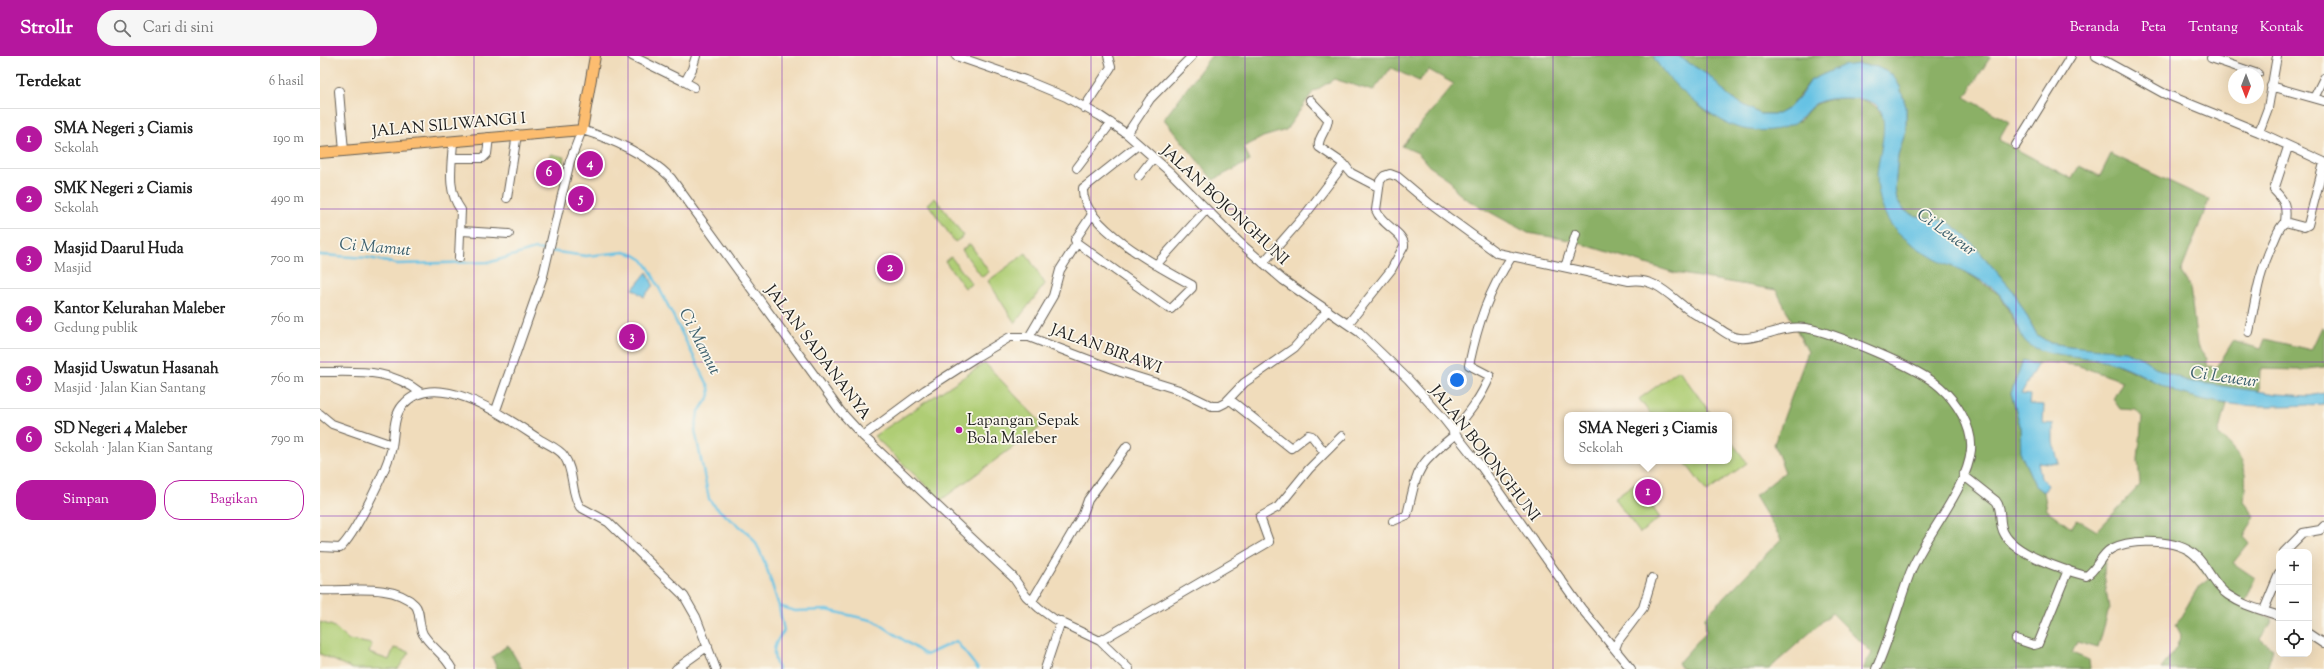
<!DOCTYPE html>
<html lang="id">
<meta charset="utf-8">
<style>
:root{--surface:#fff;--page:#f6f6f6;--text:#222;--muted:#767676;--line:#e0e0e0;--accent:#b5179e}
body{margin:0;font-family:"Sorts Mill Goudy",serif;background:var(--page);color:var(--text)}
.controls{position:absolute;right:12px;bottom:12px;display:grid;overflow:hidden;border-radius:8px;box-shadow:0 4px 16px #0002}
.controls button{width:36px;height:36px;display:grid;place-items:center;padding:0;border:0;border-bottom:1px solid var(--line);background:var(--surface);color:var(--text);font:20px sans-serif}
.compass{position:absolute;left:1908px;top:12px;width:36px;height:36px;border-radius:50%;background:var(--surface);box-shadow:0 4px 16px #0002;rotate:180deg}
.you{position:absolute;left:1137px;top:324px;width:14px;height:14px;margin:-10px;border:3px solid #fff;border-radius:50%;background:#1a73e8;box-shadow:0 0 0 6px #1a73e833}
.badge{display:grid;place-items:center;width:26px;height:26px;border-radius:50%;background:var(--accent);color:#fff;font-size:13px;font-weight:700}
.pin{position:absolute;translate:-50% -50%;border:2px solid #fff;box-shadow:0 1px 4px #0006}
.popup{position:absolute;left:1244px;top:356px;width:168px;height:52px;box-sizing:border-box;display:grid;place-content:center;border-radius:8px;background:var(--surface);filter:drop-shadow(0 1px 3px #0005);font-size:13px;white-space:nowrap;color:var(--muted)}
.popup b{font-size:15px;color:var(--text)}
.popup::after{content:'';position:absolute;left:50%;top:100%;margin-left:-8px;border:8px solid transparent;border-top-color:var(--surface)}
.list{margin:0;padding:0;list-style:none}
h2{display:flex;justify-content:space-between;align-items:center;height:52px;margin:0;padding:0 16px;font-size:17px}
h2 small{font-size:13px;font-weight:400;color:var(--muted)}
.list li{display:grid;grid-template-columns:26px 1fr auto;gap:12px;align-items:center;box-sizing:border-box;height:60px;padding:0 16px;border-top:1px solid var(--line)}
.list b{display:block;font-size:15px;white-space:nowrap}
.list p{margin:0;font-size:13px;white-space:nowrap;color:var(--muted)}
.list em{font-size:13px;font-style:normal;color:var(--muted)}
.actions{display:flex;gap:8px;padding:12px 16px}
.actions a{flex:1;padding:9px 0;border:1px solid var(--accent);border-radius:16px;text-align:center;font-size:14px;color:var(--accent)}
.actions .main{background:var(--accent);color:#fff}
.icon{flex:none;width:22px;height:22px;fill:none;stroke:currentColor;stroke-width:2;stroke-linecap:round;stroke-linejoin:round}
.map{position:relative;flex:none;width:2004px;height:613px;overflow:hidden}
header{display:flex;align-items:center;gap:24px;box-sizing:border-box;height:56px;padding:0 20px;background:var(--accent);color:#fff}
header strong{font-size:19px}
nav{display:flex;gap:22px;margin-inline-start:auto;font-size:14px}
.search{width:280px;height:36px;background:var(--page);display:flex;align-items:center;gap:10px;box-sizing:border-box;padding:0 14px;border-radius:22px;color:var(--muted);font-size:15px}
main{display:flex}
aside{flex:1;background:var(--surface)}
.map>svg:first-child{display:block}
</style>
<header>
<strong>Strollr</strong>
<div class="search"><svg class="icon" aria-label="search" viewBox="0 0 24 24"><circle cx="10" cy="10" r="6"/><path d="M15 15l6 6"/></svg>Cari di sini</div>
<nav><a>Beranda</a><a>Peta</a><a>Tentang</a><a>Kontak</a></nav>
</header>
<main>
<aside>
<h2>Terdekat<small>6 hasil</small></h2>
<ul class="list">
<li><span class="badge">1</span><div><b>SMA Negeri 3 Ciamis</b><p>Sekolah</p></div><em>190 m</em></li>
<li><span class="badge">2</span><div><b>SMK Negeri 2 Ciamis</b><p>Sekolah</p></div><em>490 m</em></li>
<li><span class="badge">3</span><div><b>Masjid Daarul Huda</b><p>Masjid</p></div><em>700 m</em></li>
<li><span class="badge">4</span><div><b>Kantor Kelurahan Maleber</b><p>Gedung publik</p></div><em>760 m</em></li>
<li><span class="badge">5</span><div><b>Masjid Uswatun Hasanah</b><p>Masjid · Jalan Kian Santang</p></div><em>760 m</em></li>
<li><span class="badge">6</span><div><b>SD Negeri 4 Maleber</b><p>Sekolah · Jalan Kian Santang</p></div><em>790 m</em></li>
</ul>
<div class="actions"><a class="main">Simpan</a><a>Bagikan</a></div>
</aside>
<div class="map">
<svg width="2004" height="613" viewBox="0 0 2004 613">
<rect width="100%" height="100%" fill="#fbf7ec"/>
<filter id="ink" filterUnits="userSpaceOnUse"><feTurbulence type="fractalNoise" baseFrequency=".025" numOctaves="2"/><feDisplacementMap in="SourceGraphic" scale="8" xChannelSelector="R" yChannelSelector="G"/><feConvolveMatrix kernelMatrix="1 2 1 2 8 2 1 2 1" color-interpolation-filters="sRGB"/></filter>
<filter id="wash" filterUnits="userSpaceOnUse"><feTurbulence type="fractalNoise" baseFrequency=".012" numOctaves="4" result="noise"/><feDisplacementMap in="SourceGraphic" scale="16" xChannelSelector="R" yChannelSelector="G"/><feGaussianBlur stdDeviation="0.9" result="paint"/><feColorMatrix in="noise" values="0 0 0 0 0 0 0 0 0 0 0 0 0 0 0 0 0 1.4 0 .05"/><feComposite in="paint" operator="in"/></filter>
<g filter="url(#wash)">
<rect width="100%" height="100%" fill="#f0dcbb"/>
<path fill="#afcd74" stroke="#667448" d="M231 98 244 101 240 123 226 120Z
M615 142 644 180 635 186 608 148Z
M650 188 669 216 662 221 642 194Z
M706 197 725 228 695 267 668 225Z
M631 201 652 228 645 232 625 205Z
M665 307 723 369 621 444 554 380Z
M1359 314 1392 359H1331L1319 343Z
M1409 382 1427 407 1387 436 1364 405H1409Z
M1315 427 1340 462 1320 477 1294 442Z
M0 566 13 570 29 584 52 588 49 597 69 604 74 592 89 596 78 613H33L0 598Z"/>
<path fill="#8bb066" stroke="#546641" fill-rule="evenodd" d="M891 0H1333C1341 15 1384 59 1399 62 1421 67 1456 65 1480 65 1484 60 1490 51 1497 48 1517 38 1560 38 1564 66 1566 83 1559 104 1557 121L1615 203 1652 220 1680 239 1705 285 1792 306 1861 337 1906 348 1898 378C1925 403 1928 410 1924 446L1935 460 1924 481 1929 487 1913 507 1935 522 1924 549 1952 564 1940 583 1953 593 1947 613H1841L1856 592 1861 579 1856 569 1877 533 1890 523 1858 488C1833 485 1808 479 1786 494L1784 517 1789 553 1778 592 1757 586 1752 597 1769 604 1770 613H1543L1552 597 1512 557 1449 613H1362L1358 607 1386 576 1385 561 1461 483 1435 440 1465 416 1454 388 1488 296 1456 234 1355 217 1249 184 1208 177 1146 143 1136 135 1130 124 1109 110 1098 97 1082 90 1134 28 1109 14 1099 25 1071 12 1053 35 1014 23 993 36 966 74 943 81 924 91 930 105 893 124 844 63ZM1703 304 1717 309 1725 306 1739 307 1759 310 1803 325 1793 343 1800 353 1816 354 1822 361 1818 404 1820 429 1777 475 1757 463 1751 472 1727 454 1724 436 1715 429 1701 398 1700 369 1691 337Z
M1358 0H1671L1645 41 1689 66 1679 84 1752 123 1759 110 1780 120 1791 98 1889 144 1861 216 1870 231 1877 289 1887 303V310L1897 311 1913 285 1941 293 1945 283 1991 294 2002 271 2004 272V311L1980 314 1940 313 1939 336 1867 325 1838 313 1822 302 1730 287 1717 279 1694 236 1645 179 1610 161 1596 160 1585 155 1577 145 1575 132 1578 99 1586 74V51L1580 31 1573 19 1557 11 1538 8 1491 24 1469 52 1458 58H1440L1408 40 1391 21Z
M188 589 202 613H177L172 601Z"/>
<path fill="#66c2e4" stroke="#416f80" d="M1333 0H1358L1391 21 1408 40 1440 58H1458L1469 52 1480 40 1491 24 1522 10 1538 8 1557 11 1573 19 1580 31 1586 51V74L1578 99 1575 132 1577 145 1585 155 1596 160 1627 165 1645 179 1694 236 1717 279 1730 287 1749 290 1805 295 1822 302 1838 313 1867 325 1957 338 1989 340 2004 337V348C1955 351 1906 353 1860 337 1836 328 1815 313 1791 306 1768 299 1723 302 1706 286 1701 281 1699 272 1696 266 1691 258 1686 246 1680 239 1674 232 1663 226 1655 221 1642 213 1627 210 1615 203 1600 194 1580 181 1570 167 1562 155 1557 135 1557 120 1557 102 1573 61 1555 48 1544 40 1507 40 1495 48 1485 55 1481 66 1468 70 1454 76 1430 76 1416 71 1388 61 1347 26 1333 0Z
M327 216 333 229 324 241 313 233Z
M1703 304 1717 309 1701 338 1710 339 1709 348 1724 349 1723 367 1733 368V386L1739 408 1718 406 1721 422 1728 429 1724 436 1715 429 1701 398 1700 369 1691 337Z"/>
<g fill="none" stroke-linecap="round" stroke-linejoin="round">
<path stroke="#66c2e4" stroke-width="2.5" d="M0 199 49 202 77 208 171 206 215 193 266 200 304 196 315 199 323 204 330 214 389 331 390 339 378 357 375 374 389 443C399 458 415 465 428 477 443 491 452 531 459 550L475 555 507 554 555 565 606 599 636 585 658 613
M458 613C451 597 453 588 464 575L459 551"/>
</g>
</g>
<g filter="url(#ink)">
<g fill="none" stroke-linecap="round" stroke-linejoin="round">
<g stroke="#665f54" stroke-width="10">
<path id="minor" d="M312 0 365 26 372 13 376 0
M636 0 705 24 746 41 780 60 807 78 851 117 919 186 963 224 1039 276 1088 323 1123 362 1160 409 1261 552 1311 613
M1776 0 1843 37 1939 76 2004 106
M1891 2 1938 18
M365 26 374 31
M1951 30 2004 45
M19 35 24 95
M1994 42 2004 22
M990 44 1008 63C1008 73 997 82 999 91L1024 108 1031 117 1058 131
M764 52 791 11 788 0
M1939 76 1948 52 1957 0
M807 78 830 43 872 0
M133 85C132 109 126 134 141 154L139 202
M1696 89 1751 0
M133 102H163L167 98 169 81
M757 112 791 67
M819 120 833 102
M187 142 197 78
M1965 166C1967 151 1965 145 1954 134L1968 91
M142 175 189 178
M757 187 848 252 851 253 872 232V229C844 214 760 170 763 132L766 130 818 89
M943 207 985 159 1024 108
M836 209 886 154
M1245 211 1256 178
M1028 268 1071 214 1084 190C1085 177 1062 170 1056 154L1060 125 1064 120 1070 118 1078 121 1110 148 1177 197 1309 225C1334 221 1348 238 1366 252 1375 259 1387 265 1397 271 1404 276 1412 282 1420 282 1441 284 1460 269 1485 272 1513 276 1599 312 1620 331 1636 345 1653 371 1651 394 1647 434 1605 479 1590 517 1578 549 1570 582 1556 613
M1929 276C1936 242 1938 219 1953 187 1957 179 1958 172 1965 166L1984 171 1988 169 2004 107
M709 281 733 240 740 214 757 187 755 184 773 157
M0 316C38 316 70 312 101 337
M909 343 971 392 988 379 992 380 1005 397
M176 354 223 220 250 105 262 74C292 83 328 99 351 122L521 356 543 380 693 521 706 540 719 552 734 563 780 585 809 613
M0 358 12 368 72 389
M1133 376C1148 358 1161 342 1170 320L1149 309C1158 267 1168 236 1192 200
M543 380 605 334 658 300 690 281H709L801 316 859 334 892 350H899L905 347 924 327 974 292 1008 254
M1643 419 1676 445C1683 453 1678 467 1684 477 1694 498 1744 514 1766 520 1777 514 1780 499 1791 493 1811 482 1858 483 1875 499 1889 512 1893 529 1908 539 1926 551 1940 553 1959 560
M1073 465 1087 459C1098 412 1096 410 1136 378
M0 491 20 492C35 479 65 416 71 395 75 381 72 361 83 349 116 311 187 362 216 381 224 387 239 392 244 400 255 416 250 436 260 451L288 466 364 540 376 561 396 613
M1964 496 1983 477 2000 474 2004 470
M0 534C27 536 73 526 95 549 101 555 98 569 103 578 111 591 125 599 132 613
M712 545 763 458 768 444 807 390
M1944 554 1959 518
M1989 578 2004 588
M1696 583 1714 589 1718 588 1748 514
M780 585 949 486 940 461 958 451 989 413 1022 380
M1295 593 1298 585 1323 552 1332 522
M356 613 388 590
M725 613 741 565"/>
</g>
<g stroke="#665f54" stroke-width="12">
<path id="major" d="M0 97 262 74 275 0"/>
</g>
<use href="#minor" stroke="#fff" stroke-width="8"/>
<use href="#major" stroke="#fcbd6f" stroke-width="10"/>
</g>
</g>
<path fill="none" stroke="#7b2cbf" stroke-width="1" stroke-opacity="0.55" d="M154 0V613M308 0V613M462 0V613M617 0V613M771 0V613M925 0V613M1079 0V613M1233 0V613M1387 0V613M1542 0V613M1696 0V613M1850 0V613M0 153H2004M0 306H2004M0 460H2004"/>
<circle fill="#b5179e" stroke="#fbf7ec" stroke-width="1.5" cx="639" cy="374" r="4"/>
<g text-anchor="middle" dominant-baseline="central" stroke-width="3.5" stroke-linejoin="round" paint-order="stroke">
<g font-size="16" fill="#1c1c1c" stroke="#fbf7ec">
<text transform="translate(129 70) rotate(-5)">JALAN SILIWANGI I</text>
<text transform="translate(904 150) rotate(43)">JALAN BOJONGHUNI</text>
<text transform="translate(786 294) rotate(20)">JALAN BIRAWI</text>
<text transform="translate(497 297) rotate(53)">JALAN SADANANYA</text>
<text transform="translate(1164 398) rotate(52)">JALAN BOJONGHUNI</text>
</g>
<g font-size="16" fill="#1c1c1c" stroke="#fbf7ec" text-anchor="start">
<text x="647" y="365">Lapangan Sepak<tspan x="647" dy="18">Bola Maleber</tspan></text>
</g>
<g font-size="17" font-style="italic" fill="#3a5e6c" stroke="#fbf7ec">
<text transform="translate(1626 177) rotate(36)">Ci Leueur</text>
<text transform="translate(55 192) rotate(5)">Ci Mamut</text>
<text transform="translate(379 286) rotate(63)">Ci Mamut</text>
<text transform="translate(1904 322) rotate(8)">Ci Leueur</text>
</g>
</g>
</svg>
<div class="controls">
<button>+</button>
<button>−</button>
<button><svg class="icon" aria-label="locate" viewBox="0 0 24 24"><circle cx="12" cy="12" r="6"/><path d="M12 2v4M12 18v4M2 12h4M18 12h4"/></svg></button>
</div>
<svg class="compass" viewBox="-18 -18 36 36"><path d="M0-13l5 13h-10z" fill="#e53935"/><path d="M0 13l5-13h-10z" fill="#767676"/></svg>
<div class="you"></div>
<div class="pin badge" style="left:1328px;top:436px">1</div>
<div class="popup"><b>SMA Negeri 3 Ciamis</b>Sekolah</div>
<div class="pin badge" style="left:570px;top:212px">2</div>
<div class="pin badge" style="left:312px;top:281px">3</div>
<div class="pin badge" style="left:270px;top:108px">4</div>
<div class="pin badge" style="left:261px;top:143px">5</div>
<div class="pin badge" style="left:229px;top:117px">6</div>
</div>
</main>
